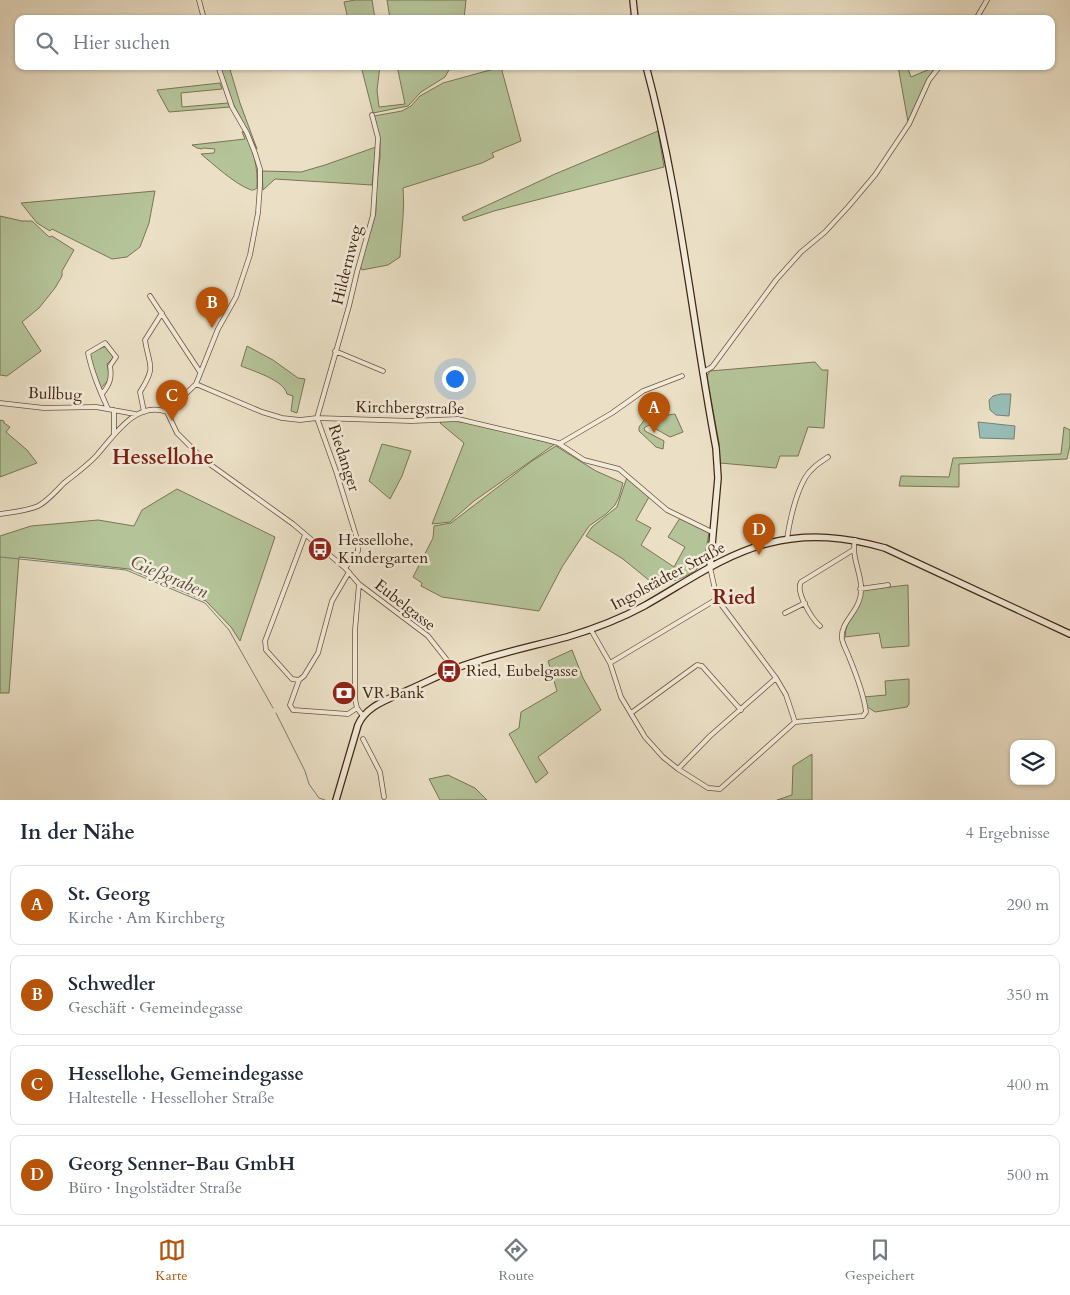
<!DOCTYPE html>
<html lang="de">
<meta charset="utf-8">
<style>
:root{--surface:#fff;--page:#f2f2f3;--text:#1f2937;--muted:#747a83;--line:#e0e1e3;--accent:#b45309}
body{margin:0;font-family:Cardo,serif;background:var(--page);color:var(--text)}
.controls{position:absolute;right:15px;bottom:15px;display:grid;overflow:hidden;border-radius:10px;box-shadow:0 1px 4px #0004}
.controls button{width:45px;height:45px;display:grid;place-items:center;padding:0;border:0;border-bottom:1px solid var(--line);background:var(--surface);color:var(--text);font:25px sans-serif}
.you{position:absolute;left:454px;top:378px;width:18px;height:18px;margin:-12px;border:4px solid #fff;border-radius:50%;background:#1a73e8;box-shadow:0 0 0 8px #1a73e833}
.badge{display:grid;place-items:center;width:32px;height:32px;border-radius:50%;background:var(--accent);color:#fff;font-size:16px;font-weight:700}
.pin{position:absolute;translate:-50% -41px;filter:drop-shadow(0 1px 2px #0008)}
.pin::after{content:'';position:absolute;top:26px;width:18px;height:15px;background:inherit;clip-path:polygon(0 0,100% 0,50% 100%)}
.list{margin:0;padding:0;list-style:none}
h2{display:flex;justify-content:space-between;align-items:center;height:65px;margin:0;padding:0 20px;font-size:21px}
h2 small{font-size:16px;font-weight:400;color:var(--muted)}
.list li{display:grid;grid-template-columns:32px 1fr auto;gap:15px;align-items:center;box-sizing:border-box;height:80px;margin:0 10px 10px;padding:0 10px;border:1px solid var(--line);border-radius:10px}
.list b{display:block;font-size:19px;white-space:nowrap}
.list p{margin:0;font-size:16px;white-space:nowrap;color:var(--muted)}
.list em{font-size:16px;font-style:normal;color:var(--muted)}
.icon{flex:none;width:28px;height:28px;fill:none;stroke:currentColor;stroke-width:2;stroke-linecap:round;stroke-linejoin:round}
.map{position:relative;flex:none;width:1070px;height:800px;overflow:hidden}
.search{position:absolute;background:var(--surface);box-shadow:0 1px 4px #0004;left:15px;right:15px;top:15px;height:55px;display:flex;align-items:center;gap:12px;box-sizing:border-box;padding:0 18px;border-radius:10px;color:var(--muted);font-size:19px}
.sheet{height:425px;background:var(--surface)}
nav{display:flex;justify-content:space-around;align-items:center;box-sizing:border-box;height:70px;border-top:1px solid var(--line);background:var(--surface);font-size:14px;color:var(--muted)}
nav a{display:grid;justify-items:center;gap:2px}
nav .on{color:var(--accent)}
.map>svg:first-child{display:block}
</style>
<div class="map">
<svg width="1070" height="800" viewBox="0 0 1070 800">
<rect width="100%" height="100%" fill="#ebe0c6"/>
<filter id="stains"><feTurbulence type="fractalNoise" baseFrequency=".004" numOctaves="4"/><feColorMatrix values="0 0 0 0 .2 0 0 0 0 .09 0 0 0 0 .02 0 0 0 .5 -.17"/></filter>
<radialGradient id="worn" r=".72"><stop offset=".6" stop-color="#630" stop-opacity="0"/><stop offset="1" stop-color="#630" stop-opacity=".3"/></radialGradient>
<path fill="#b4c398" stroke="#7b7456" d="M355 0H372L375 19H348L344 2Z
M387 0H466L464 19H390Z
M220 66H229L240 103 257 149 229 96Z
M361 66H380L377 90 379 107 405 104 397 66H451L445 77 421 92 408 106 373 113Z
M898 66H907L911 77 937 66 934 69 908 122Z
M501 67 521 141 492 153 494 157 482 163 403 188C405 210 401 234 400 257L388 265 362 270 360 266 376 212V189L380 157V142L374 116 402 111 411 106 420 96 443 83Z
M220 83 222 89 181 93 182 107 228 103 230 107 169 112 157 90Z
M243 131C254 149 258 168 257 188 254 190 253 191 249 189 235 184 213 164 201 154L214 153 215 149 203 148 202 149 197 148 192 145 245 139 242 132Z
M658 131 664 167 494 211 464 221 462 217 555 174Z
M376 147 372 185 275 179 263 190 262 171 301 172 325 165Z
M155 191 149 223 140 247 127 257 112 259 52 229 50 231 37 223 21 203Z
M0 216 22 221H32L48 236 50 237 52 236 74 250 62 271V276L55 288 39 308 22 322 41 351 7 376 0 375Z
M107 346 114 357 107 364 110 378 101 388 94 372 90 355 93 351Z
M247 346 273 360 298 378 305 379 297 413 291 411 293 396 287 394C284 380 253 371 241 366Z
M815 362 822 370H828L824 428 808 427 798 456H780L776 468 720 463 719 443 708 383 707 376 710 371Z
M675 414 683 432 670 437 649 425 644 428 645 431 664 441 663 449 656 447 639 431V427L646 418Z
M0 420 4 421V423L10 427 6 432 27 450 37 463 0 477Z
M442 421 466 422 555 444 474 501 450 522 432 524 464 443 440 423Z
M1064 427 1070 430V445L1067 459 959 464V487L899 486 901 476 949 477 953 458 1061 454Z
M382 444 411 451 402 476 390 499 369 481Z
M556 446 596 471 623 483 619 497 615 505 606 514 589 526 562 567 539 611 442 597 421 586 422 583 413 577 433 538 434 526 451 523 532 461Z
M627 477 649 497 636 520 651 528 641 545 674 567 685 547 668 537 680 518 709 533C707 543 706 555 701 564 696 575 668 583 656 586L623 559 586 536 592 527 617 507Z
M177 489 275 537 240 641 231 627 206 601 129 569 19 557 9 693H0V536L31 526 98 520 134 526 142 510Z
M908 585 909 646 882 648 879 633 845 637C845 620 860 609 863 590Z
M572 650 583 678 601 710 538 757 548 773 536 783 509 734 519 728 521 712 557 691 548 661Z
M909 679V704L907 707 875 712 866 706 864 697 886 695 885 681Z
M812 754V800H777L792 795 793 766Z
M448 775 475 788 487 800H440L429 779Z"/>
<path fill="#98bdb7" stroke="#768175" d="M1001 394H1011L1009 416 996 415 990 410 989 400 993 396Z
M978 422 1015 426 1014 439 980 438Z"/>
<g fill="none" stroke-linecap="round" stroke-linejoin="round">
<path stroke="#768175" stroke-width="1" d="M0 557 126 570 205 603 229 630 273 708
M276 713 305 771 309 784 319 798 325 800"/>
<g stroke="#6c5440" stroke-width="5.5">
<path id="street" d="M199 0 204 19
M976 19 987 0
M150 296 200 372
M335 351 383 371
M703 372 712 367 776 280 801 252 825 232 848 207 875 175 909 124 929 80 940 66
M196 384 262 412 282 418 300 420 317 418 412 421 458 419 547 440 558 443 584 460 619 469 667 510 712 532
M102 394C110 384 112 378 110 366L116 357 105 343 88 353C92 373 100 391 108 409
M0 403 44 408 96 407 135 414
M144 412 140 392C157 365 149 367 145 340L162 313
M167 412 196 384 218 329 236 297 250 255 258 213 260 185V169L255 153 247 133 232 107 218 66
M317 418 349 306 357 272 373 215 378 138 372 115
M317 418 336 471 358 542V551L345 568
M114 434V410
M559 444 612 413 643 391 682 376
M0 514C12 512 27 511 38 506 48 501 56 491 64 483 75 474 87 466 97 455 114 436 136 400 167 412L177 433 204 460 293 524 345 568 359 584 428 636 454 669
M305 535 265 641 266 650 292 679 299 680 304 676 318 653 332 601 349 572
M787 539C790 519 795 496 805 478 810 469 819 463 828 457
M710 567 717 599 776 678 786 695 795 722
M359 584 355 630V699L357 708 363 716
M860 589 888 585
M785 613 805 603
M820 626C812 619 795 592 801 582L853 550
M591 630 610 663 621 697 645 737 663 757 678 769 708 788 720 789 795 722
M610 663 717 599
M299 680 290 705 293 710 348 714 357 708
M631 713 697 665 702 666 741 710
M795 722 863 716 866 712C864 694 856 674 849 657 847 651 843 645 842 639 840 624 855 614 859 601 867 581 850 560 855 540
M363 739 380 772 384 797
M678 769 710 736 776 678"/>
</g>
<g stroke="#422613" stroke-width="8">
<path id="secondary" d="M633 0 635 19
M646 66C680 192 692 321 716 448L718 478 710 567
M336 800 358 725C366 706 387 700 406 691 422 684 438 676 454 669 490 655 530 647 567 637 594 629 620 619 644 606 685 583 724 554 769 543 809 533 846 537 885 548L1070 634"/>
</g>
<use href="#street" stroke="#f2ebda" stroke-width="4"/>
<use href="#secondary" stroke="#f2ebda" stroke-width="5.5"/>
</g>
<defs>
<g id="bus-disc" transform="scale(1.25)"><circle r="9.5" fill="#8f2418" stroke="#f2ebda"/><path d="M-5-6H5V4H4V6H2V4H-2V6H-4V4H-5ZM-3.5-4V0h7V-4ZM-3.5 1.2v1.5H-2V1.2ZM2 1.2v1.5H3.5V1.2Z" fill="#fff"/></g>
<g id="bank-disc" transform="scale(1.25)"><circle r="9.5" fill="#8f2418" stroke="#f2ebda"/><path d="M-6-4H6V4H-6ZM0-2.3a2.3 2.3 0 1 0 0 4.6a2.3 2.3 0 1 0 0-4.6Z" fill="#fff"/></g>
</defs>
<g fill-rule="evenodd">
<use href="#bus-disc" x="320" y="549"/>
<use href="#bus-disc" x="449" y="671"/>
<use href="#bank-disc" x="344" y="693"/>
</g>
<g text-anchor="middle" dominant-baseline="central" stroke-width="5" stroke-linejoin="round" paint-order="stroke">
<g font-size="16" fill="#422613" stroke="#f2ebda">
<text transform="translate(347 265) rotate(-76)">Hildernweg</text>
<text transform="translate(55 394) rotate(2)">Bullbug</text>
<text transform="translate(410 408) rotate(1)">Kirchbergstraße</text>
<text transform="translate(344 458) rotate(72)">Riedanger</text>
<text transform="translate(668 576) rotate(-28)">Ingolstädter Straße</text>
<text transform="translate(405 605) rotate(38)">Eubelgasse</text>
</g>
<g font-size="16" fill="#422613" stroke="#f2ebda" text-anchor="start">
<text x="338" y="540">Hessellohe,<tspan x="338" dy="18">Kindergarten</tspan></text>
<text x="466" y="671">Ried, Eubelgasse</text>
<text x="362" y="693">VR Bank</text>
</g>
<g font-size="18" font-style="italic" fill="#584c3c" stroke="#f2ebda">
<text transform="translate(169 577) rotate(23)">Gießgraben</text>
</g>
<g font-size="21" font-weight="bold" fill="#7a1f14" stroke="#f2ebda">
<text x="163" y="457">Hessellohe</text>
<text x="734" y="597">Ried</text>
</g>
</g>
<rect width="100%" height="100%" filter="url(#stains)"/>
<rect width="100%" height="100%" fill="url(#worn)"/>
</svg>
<div class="controls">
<button><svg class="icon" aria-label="layers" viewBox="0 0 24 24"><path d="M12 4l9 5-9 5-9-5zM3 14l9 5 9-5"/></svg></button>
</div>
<div class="you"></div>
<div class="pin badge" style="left:654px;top:433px">A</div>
<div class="pin badge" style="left:212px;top:328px">B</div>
<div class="pin badge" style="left:172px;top:421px">C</div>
<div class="pin badge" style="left:759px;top:555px">D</div>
<div class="search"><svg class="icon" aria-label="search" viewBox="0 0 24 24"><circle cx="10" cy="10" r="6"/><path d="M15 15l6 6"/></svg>Hier suchen</div>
</div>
<section class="sheet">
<h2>In der Nähe<small>4 Ergebnisse</small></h2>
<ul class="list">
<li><span class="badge">A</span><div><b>St. Georg</b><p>Kirche · Am Kirchberg</p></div><em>290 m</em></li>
<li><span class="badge">B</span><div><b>Schwedler</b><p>Geschäft · Gemeindegasse</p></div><em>350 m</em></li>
<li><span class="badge">C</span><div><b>Hessellohe, Gemeindegasse</b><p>Haltestelle · Hesselloher Straße</p></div><em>400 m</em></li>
<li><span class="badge">D</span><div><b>Georg Senner-Bau GmbH</b><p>Büro · Ingolstädter Straße</p></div><em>500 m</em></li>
</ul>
</section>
<nav>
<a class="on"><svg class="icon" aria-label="map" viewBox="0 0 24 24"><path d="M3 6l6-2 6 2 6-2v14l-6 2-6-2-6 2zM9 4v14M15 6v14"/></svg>Karte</a>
<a><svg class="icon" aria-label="directions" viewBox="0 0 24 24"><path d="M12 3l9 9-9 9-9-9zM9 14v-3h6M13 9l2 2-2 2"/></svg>Route</a>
<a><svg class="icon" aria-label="saved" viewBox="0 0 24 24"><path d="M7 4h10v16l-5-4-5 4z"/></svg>Gespeichert</a>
</nav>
